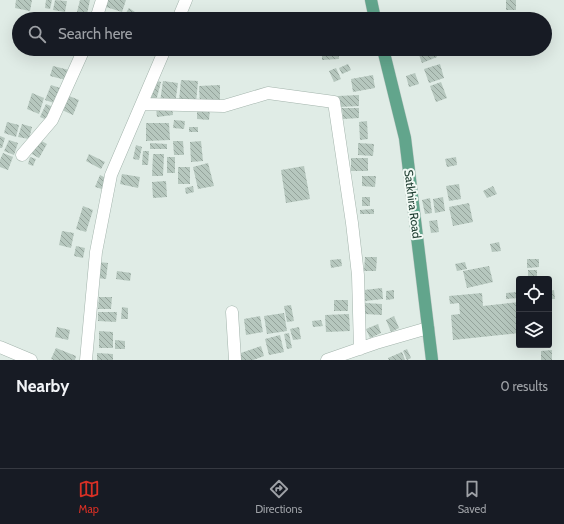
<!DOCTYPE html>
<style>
:root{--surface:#171b24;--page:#20242c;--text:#f1f3f6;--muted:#9ea1a6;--line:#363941;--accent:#d93025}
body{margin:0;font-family:Cabin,sans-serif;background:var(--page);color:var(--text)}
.controls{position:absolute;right:12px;bottom:12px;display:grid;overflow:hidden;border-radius:4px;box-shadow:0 4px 16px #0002}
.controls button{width:36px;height:36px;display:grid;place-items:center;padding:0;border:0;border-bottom:1px solid var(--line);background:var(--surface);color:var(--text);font:20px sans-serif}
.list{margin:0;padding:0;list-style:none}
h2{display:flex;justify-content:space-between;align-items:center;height:52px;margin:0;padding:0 16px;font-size:17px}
h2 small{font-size:13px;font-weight:400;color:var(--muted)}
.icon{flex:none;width:22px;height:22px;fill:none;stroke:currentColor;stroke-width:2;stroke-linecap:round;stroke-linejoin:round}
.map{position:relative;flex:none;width:564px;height:360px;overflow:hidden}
.search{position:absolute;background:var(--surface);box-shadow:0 4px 16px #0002;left:12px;right:12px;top:12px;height:44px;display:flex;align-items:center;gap:10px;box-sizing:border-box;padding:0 14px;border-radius:22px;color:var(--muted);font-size:15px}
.sheet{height:108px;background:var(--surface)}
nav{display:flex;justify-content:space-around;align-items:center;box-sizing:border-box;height:56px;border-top:1px solid var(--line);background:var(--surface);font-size:11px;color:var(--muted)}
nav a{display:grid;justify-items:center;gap:2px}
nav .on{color:var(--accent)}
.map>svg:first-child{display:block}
</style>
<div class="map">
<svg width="564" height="360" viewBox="0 0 564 360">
<defs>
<pattern id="building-back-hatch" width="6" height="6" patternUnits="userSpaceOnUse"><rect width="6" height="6" fill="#b6c7be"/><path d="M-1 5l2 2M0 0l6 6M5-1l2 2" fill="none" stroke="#94a39b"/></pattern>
</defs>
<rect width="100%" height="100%" fill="#e0ece6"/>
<path fill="url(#building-back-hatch)" d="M16 0H32L30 11 15 8Z
M46 0H52L50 9 45 8Z
M55 0 67 1 65 12 53 10Z
M80 0H90L87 14 77 12Z
M105 0H126L122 12 103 6Z
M506 0H516V10H506Z
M129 8 135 12 131 19H122Z
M73 14 86 18V19H72Z
M337 49H338L339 59 322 60V50Z
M434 49 437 57 422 63 419 55Z
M348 64 351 70 342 74 339 68Z
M440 64 444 78 429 83 424 69Z
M53 66 69 70 66 80 50 76Z
M336 68 341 79 334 82 329 71Z
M415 73 419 84 409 87 406 76Z
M373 75 375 88 353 92 351 79Z
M181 80 198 81 196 103 179 101Z
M156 81 161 82 156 101 151 99Z
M163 81 178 83 175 104 160 102Z
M441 82 447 98 436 102 430 86Z
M51 85 60 88 54 103 45 100Z
M220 85V104H200L199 86Z
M32 93 44 98 39 114 27 109Z
M359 95V106L339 107 338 96Z
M69 96 79 100 73 115 62 110Z
M46 104 53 107 47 120 40 117Z
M172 107 173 115 157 117 156 108Z
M197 108 210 109 209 120 197 119Z
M342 108H359V118L343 119Z
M174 120 185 121 184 129 173 128Z
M367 121 368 139 360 140 359 122Z
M7 122 19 125 16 137 4 133Z
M146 123H169L170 140 146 141Z
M22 124 32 127 29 139 18 137Z
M189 127H198V132H189Z
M0 136 5 138 2 148H0Z
M38 139 47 144 39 158 30 153Z
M9 140 18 143 14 155 4 151Z
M173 141H183L184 155H174Z
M201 141 203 161 191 162 190 142Z
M150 143 167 144V149H150Z
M358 143 374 144 373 156 358 155Z
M136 145 142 147 139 160 133 159Z
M143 151H149L148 165H142Z
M3 153 13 157 8 170 0 167V160Z
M89 154 105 162 101 169 86 161Z
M153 154H164L163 176H152Z
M30 157 36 159 33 166 28 164Z
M167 157H175V173H167Z
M456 157 457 165 447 167 445 159Z
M351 158H368V171H351Z
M208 163 214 186 198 189 193 167Z
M304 166 310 199 286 203 281 170Z
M178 167H190V184H178Z
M122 174 140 177 138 188 120 184Z
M100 175 106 178 102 189 95 187Z
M362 176H376L375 187 362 186Z
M166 181 167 197 153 198 152 182Z
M459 184 461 199 449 201 446 186Z
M193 186 194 192 186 194 185 188Z
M493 186 497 194 487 198 483 191Z
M362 197H370V206H362Z
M443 197 445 211 435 213 433 199Z
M430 198 432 213 425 214 422 200Z
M469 203 473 222 453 226 449 207Z
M83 206 93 210 86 232 76 229Z
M374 209V214H360V210Z
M437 220 439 232 431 233 429 221Z
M62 231 74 233 71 248 59 245Z
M499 242 501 251 492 252 490 244Z
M76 246 85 248 83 258 74 256Z
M365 257H377L376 271H364Z
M341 259 342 266 331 268 330 260Z
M527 259H539V267L527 268Z
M98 262 108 263 106 279 97 278Z
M465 262 467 269 457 271 455 264Z
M489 266 493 282 467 288 463 271Z
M528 270H537V279H528Z
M117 271 131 273 130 281 116 279Z
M382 288 383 299 365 301 364 290Z
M394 290V299L386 300V291Z
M554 290 555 299H549V291Z
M519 292V298L506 299V293Z
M482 293 483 306 519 302V333L453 340 451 315 460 314 459 303 450 304 449 296Z
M99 297H112L111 309H98Z
M334 300H348V311H334Z
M365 303 382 304V315L365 314Z
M291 305 294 321 287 322 284 306Z
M122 307 128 308V319H121Z
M98 312H117L116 322 98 321Z
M284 313 287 331 267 334 264 316Z
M349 314 350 331 326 332 325 315Z
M260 316 263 332 246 335 244 319Z
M394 316 399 328 391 332 386 320Z
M321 320 323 326 313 327 312 321Z
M378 324 381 333 370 338 366 329Z
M57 327 70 330 68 340 55 337Z
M299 327 301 339 293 340 290 329Z
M99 331 113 332V348H99Z
M289 333 292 348 287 349 284 334Z
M280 335 284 352 269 355 265 339Z
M115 340 125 341V349H115Z
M261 346 264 356 253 360H240L238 354Z
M56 348 76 356 75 360H54L51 359Z
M407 349 411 358 407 360 403 351Z
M552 350V360H541V351Z
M402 352 405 360H389L388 358Z
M97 353 113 354V360H97Z"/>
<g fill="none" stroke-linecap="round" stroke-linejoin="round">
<g stroke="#a3b4ac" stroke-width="13">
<path id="minor" d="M96 19 102 0
M178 19 186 0
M143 104 224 106 268 93 334 102 352 223 358 275 360 349
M22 155 52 120 84 49
M232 312 235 360
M0 347 31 360
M86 360 96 252 111 175 165 49
M327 360 376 343 428 328"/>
</g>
<g stroke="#c1c9c6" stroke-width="13">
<path id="major" d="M371 0 375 19
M383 49 405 138 432 360"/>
</g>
<use href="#minor" stroke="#fff" stroke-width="12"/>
<use href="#major" stroke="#62a58c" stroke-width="12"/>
</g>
<g text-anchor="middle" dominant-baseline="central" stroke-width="4" stroke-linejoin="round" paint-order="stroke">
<g font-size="12" fill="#203e32" stroke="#f1f9f4">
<text transform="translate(413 204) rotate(83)">Satkhira Road</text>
</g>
</g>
</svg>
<div class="controls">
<button><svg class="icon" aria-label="locate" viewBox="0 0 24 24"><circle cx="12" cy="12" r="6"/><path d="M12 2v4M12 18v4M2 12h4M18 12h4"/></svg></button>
<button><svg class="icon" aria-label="layers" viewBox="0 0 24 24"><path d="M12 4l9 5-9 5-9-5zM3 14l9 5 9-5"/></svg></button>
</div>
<div class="search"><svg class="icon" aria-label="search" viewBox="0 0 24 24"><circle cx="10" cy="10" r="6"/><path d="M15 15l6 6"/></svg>Search here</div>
</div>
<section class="sheet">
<h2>Nearby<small>0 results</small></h2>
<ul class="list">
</ul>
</section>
<nav>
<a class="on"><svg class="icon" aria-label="map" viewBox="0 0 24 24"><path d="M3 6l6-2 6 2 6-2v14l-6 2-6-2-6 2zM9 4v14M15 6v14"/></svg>Map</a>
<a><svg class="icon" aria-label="directions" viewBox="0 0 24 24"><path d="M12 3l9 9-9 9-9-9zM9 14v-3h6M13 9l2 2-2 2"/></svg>Directions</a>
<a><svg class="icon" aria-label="saved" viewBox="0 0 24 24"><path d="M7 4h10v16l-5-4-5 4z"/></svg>Saved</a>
</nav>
